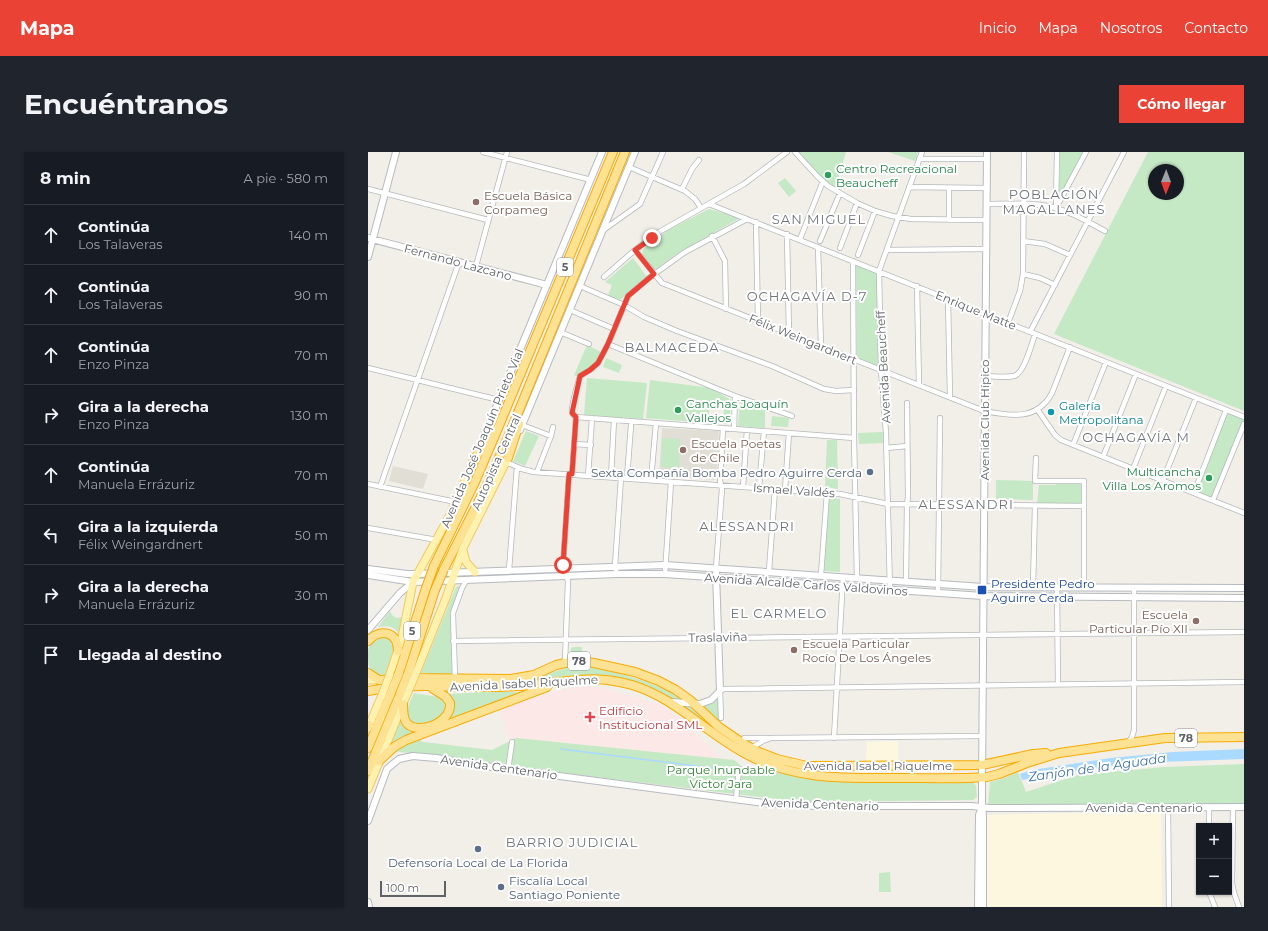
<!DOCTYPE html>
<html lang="es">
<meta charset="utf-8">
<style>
:root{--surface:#171b24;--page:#20242c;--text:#f1f3f6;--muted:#9ea1a6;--line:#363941;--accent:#ea4335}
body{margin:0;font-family:Montserrat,sans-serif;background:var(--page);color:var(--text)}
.controls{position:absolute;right:12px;bottom:12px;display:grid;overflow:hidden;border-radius:0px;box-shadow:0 1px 3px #0004}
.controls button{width:36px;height:36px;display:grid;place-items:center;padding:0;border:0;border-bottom:1px solid var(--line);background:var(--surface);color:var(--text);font:20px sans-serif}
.compass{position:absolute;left:780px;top:12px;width:36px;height:36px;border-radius:50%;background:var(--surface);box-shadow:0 1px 3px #0004;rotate:181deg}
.scale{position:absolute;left:12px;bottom:10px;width:66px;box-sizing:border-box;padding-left:4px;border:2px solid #5f6368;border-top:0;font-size:11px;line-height:14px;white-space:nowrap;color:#5f6368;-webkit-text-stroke:3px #fff;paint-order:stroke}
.stop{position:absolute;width:12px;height:12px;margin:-9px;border:3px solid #ea4335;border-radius:50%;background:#fff}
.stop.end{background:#ea4335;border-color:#fff;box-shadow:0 1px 4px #0008}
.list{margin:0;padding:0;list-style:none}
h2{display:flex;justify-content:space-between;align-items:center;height:52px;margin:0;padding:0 16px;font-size:17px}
h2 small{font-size:13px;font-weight:400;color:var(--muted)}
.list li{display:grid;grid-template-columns:26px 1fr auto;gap:12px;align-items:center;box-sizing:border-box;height:60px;padding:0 16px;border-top:1px solid var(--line)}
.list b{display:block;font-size:15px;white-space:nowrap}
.list p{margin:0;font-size:13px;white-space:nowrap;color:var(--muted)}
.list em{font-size:13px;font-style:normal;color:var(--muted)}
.icon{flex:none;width:22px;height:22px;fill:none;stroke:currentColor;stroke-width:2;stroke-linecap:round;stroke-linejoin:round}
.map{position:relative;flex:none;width:876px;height:755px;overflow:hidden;border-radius:0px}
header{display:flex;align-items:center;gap:24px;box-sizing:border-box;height:56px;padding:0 20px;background:var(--accent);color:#fff}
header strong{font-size:19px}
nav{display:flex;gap:22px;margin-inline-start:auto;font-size:14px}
.intro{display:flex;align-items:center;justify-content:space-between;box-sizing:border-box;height:96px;padding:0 24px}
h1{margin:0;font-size:28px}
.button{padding:10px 18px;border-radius:0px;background:var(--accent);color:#fff;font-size:14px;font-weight:700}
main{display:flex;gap:24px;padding:0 24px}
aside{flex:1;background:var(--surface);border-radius:0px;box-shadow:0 1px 3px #0004}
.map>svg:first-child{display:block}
</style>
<header>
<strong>Mapa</strong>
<nav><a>Inicio</a><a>Mapa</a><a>Nosotros</a><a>Contacto</a></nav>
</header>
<div class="intro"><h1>Encuéntranos</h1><a class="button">Cómo llegar</a></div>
<main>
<aside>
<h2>8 min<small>A pie · 580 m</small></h2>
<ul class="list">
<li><svg class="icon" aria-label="ahead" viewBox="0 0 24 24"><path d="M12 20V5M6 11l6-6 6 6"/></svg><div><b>Continúa</b><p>Los Talaveras</p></div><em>140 m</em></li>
<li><svg class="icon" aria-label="ahead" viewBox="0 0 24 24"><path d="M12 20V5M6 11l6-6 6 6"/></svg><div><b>Continúa</b><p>Los Talaveras</p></div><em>90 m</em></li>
<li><svg class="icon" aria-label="ahead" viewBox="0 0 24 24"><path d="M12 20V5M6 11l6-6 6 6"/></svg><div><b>Continúa</b><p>Enzo Pinza</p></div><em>70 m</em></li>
<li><svg class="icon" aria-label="right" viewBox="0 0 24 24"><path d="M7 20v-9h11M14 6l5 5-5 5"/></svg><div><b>Gira a la derecha</b><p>Enzo Pinza</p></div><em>130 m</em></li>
<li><svg class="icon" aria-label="ahead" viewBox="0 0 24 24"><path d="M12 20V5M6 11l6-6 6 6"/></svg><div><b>Continúa</b><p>Manuela Errázuriz</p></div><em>70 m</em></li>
<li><svg class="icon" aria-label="left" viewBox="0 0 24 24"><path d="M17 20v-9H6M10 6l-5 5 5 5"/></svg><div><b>Gira a la izquierda</b><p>Félix Weingardnert</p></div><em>50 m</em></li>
<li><svg class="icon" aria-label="right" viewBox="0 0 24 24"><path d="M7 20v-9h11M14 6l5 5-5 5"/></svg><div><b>Gira a la derecha</b><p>Manuela Errázuriz</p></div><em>30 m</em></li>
<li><svg class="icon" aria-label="arrive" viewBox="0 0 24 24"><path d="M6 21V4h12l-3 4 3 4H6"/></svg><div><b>Llegada al destino</b></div></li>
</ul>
</aside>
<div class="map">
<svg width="876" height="755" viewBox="0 0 876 755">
<rect width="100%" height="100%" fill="#f1efe8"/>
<path fill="#fef7e0" d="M530 589V609L498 610 499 590Z
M790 659H792L793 662 794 755H619V663Z"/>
<path fill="#e1ded6" d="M294 276 351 279 348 328 291 324Z
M25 314 60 322 55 337 21 329Z"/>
<path fill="#fce8e6" d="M219 534 238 537 290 552 301 558 352 604 350 606 148 586 142 588 132 557 189 539Z"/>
<path fill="#c5e8c5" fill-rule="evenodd" d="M430 0H478L467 36 455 28Z
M520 0H550L547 9Z
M692 0H715L693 41 691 40Z
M780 0H876V259L686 182ZM786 18H810V42H786Z
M417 26 428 39 421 45 410 31Z
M341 57 372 66 310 101 288 117H286L274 102 275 97 300 78Z
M265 106 279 125 252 148 240 144 244 133 237 130Z
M488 113 509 120 511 216 489 205Z
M219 193 233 200 226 214 210 225 206 223Z
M238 206 254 213 251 221 235 215Z
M219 226 279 231 275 267 216 263Z
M282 228 343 236 363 248 361 272H355L356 255 342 250 340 271 278 266Z
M372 249 397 258V276L370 274Z
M859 260 876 266V269L845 346 828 339Z
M404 264 421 266 420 275 403 274Z
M158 279 171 284 157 314 145 309Z
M515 280V291L491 292 490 281Z
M294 286 312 287 311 316 293 315Z
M459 288H469L470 337 457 335Z
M628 328 665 329V348L628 347Z
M688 330H715V352H669L671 333H688Z
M461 346 472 347V420L456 419Z
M91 434H93L84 459 85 524 53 521 88 435Z
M22 459 24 463 28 466 36 465 32 485C28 474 20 473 10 475Z
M20 484 25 490V501L17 523C2 521 0 517 0 503 0 496 1 493 5 487Z
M205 495H214V506H202L203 496Z
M213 514C249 519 284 529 316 547 298 548 296 542 282 535 269 530 256 527 243 524 217 520 185 528 159 531L185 520 199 516Z
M116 540H156L78 570C84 562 88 551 81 542Z
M46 541 71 545C88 557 67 571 54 572 51 573 47 572 44 572 35 562 41 552 46 541Z
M351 546V571L337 556V554L344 552Z
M313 554 326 555 354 581 372 595Z
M32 565 53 579 25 591H22Z
M148 586 366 608 377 617 408 618 434 626 455 629 605 630 608 634 609 645 605 648 432 650 138 614 25 599 50 587 55 590 124 598Z
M876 612V652L620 653 622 630 634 627 650 620 658 640 710 623 797 615Z
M522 720 523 740H511V721Z"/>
<path fill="#aadaff" d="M876 597V607L763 611 733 615 654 628 652 622 664 618 743 606 805 600Z"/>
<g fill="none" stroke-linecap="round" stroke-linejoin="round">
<path stroke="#aadaff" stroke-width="1.5" d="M193 597 352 617"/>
<g stroke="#b5b8bc" stroke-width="6">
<path id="street" d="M115 0 223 28
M427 0 450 25 460 34 489 51 507 59 524 64 543 67 618 68
M551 7H619
M261 15 317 39 327 47 333 56
M541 35 618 36
M0 37 120 68
M314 37 324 17 331 8
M341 52 876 265
M618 52C639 52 663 50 683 55 702 59 720 70 737 79
M688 54 689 0
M688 56 718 0
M379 67 317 100 281 126 260 144 240 192 230 211 222 218 212 224C210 232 203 253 204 260 205 263 206 264 208 265L486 286
M581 68V36
M388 70 390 169
M234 79 272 52 295 0
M419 82 421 182
M344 84 357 109 358 157
M432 87 455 29
M452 89 472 41
M655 89 677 92 702 103
M450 95 453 194
M472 96 489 51
M267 98 294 131 616 259C643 264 669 269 684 241L702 195
M519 98 618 97
M490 103 507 59
M485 109 486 286 489 426
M108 114 139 0
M655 122 672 126 687 133
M236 125 267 98 291 80 376 32 419 0
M212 134 256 153 276 165 309 179 404 214 456 237 468 239 486 238
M549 134 551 233
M580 146 582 245
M202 158 246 177
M640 171 652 139 655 122 656 0
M192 180 221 192
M662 180 756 0
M240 192 367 244 424 264
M0 216 131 248
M616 224C626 224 637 226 646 224 656 222 664 191 667 182
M669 257 687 283 693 288 876 361
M154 273 183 284
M366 277 367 244
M206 292 223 293
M705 293 738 210
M518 296 539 294
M735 305 768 222
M668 306 667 329H716V436
M138 310 154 317 166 320 472 342 520 352 716 354
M765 317 798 234
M169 320 183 284 185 275
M204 322 208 265
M220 324 224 266
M243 325 246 268
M259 326 263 273
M283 328 288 271
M795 328 828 246
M0 332 88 350
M12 335 91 110
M375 335 379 278
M391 336 396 279
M417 338 421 281
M826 341 858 258
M845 348 876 272
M0 376 69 388
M348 416 354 337 352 329 355 276
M141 418 149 315
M248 418 247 414 253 326
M401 419 407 337
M297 422 303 330
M453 423 459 341
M538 429 539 352 540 345 539 251
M665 435 667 354
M689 435 690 532
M522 438 518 281 513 218 511 119 554 0
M570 441 572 266
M85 489 876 480
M197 511 200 429 195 413 201 322
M87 528 85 461 94 436 98 429
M353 566 352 539 356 537 876 530
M376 586H400
M466 586 475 425
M760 591 764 585 766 578V436
M383 596 395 589 403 586 614 584
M140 618 144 590
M368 647 371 617
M800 655 801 755
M865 655 864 731 866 741 871 755
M841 674V655
M841 740 847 755"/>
</g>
<g stroke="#b6babf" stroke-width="8">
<path id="secondary" d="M0 86 179 133
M0 105 28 0
M152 278 267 0
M112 294 234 0
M0 417 39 422H49L297 413 615 435 876 436
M0 423 45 430 249 422H297L615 444 876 446
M0 478 32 441 45 430
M303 550 332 552 343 548 352 539 348 421
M0 669 19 617 31 607 45 604 68 606 130 616 403 652 451 654H604L621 656 876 655
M0 750 1 755
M610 755 611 663 614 656
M615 755V663L614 656V631L619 0"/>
</g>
<g stroke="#f2c960" stroke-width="9">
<path id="primary" d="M95 398 98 410 107 420
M48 521 78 446 95 396 140 306
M22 522 34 485 45 430 81 365 105 310
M0 528H11
M0 576 14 543
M0 637 39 542"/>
</g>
<g stroke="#f9ab00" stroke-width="10">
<path id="highway" d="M140 306 151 272
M105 310 125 278
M66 414 107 330 128 281 245 0
M76 417 119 333 140 285 257 0
M0 489C12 476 30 479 30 499
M41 519 67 438
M0 521 11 528 44 526 143 527 166 523 188 513 197 511 211 509 226 511 267 520 291 529 308 538 322 548 351 575 376 592 391 600 409 607 439 614 614 613 665 602 678 601
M31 521 58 436
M0 539C43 530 89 536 132 535 146 534 161 534 174 532 209 528 230 523 264 533 308 546 339 582 380 603 428 629 481 626 535 626 563 626 591 627 619 625L631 622 659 611 691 601 797 586 876 585
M35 552C35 558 35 565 38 570 47 584 84 572 82 551L78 545 64 536
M0 574 1 573
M0 596 22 543
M11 609 26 595 38 588 179 535
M0 619 32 542"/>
</g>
<use href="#street" stroke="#fff" stroke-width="4.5"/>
<use href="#secondary" stroke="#fff" stroke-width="6"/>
<use href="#primary" stroke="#fff2af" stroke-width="7"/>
<use href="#highway" stroke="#fde293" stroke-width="8"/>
<g stroke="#f2c960" stroke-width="9" stroke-linecap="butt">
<path id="primary-bridge" d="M39 542 48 521
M14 543 22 522"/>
</g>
<g stroke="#f9ab00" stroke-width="10" stroke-linecap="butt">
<path id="highway-bridge" d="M58 436 66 414
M67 438 76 417
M32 542 41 519
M22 543 31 521"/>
</g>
<use href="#primary-bridge" stroke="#fff2af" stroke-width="7"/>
<use href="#highway-bridge" stroke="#fde293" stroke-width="8"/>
</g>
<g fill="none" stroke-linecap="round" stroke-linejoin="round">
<path stroke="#ea4335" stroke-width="5" d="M195 413 201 322H204L208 265 204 261 212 224 222 218 230 211 240 192 260 144 286 122 267 98 284 86"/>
</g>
<g fill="#2e9e5b" stroke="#fff" stroke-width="1.5">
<circle cx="460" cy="23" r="4"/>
<circle cx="310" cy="258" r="4"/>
<circle cx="841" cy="326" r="4"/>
</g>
<g fill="#8d6e63" stroke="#fff" stroke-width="1.5">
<circle cx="108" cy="50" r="4"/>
<circle cx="315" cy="298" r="4"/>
<circle cx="828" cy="469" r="4"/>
<circle cx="426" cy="498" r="4"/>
</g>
<circle fill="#0f9aa8" stroke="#fff" stroke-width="1.5" cx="683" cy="260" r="4"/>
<g fill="#5c6f8a" stroke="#fff" stroke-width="1.5">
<circle cx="502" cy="320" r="4"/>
<circle cx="110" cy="697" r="4"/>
<circle cx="133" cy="735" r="4"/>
</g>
<rect fill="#1a4fb4" stroke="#fff" stroke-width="1.5" x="609" y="433" width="10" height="10" rx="2"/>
<path fill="#e0444e" stroke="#fff" stroke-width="1.5" d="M220 559h4v4h4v4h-4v4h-4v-4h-4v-4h4z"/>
<g text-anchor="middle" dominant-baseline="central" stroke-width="4" stroke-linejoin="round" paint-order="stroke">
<g fill="#fff" stroke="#8f9295" stroke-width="1">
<rect x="189" y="106" width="16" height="18" rx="3"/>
<rect x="36" y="470" width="16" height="18" rx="3"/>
<rect x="200" y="500" width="22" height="18" rx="3"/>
<rect x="807" y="577" width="22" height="18" rx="3"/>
</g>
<g font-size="11" font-weight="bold" fill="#5f6368">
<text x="197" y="115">5</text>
<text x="44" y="479">5</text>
<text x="211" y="509">78</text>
<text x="818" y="586">78</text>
</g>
<g font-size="12" fill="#27864d" stroke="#fff" text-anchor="start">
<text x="468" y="16">Centro Recreacional<tspan x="468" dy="14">Beaucheff</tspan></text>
<text x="318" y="251">Canchas Joaquín<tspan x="318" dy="14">Vallejos</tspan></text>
<text x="833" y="319" text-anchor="end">Multicancha<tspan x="833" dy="14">Villa Los Aromos</tspan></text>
</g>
<g font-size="12" fill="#785e54" stroke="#fff" text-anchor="start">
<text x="116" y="43">Escuela Básica<tspan x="116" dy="14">Corpameg</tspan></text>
<text x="323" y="291">Escuela Poetas<tspan x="323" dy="14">de Chile</tspan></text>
<text x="820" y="462" text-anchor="end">Escuela<tspan x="820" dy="14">Particular Pío XII</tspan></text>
<text x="434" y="491">Escuela Particular<tspan x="434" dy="14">Rocío De Los Ángeles</tspan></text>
</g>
<g font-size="12" fill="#5f6368" stroke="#fff">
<text transform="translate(90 110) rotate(15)">Fernando Lazcano</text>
<text transform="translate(608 158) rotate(22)">Enrique Matte</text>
<text transform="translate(435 187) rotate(22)">Félix Weingardnert</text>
<text transform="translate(515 215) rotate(-93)">Avenida Beaucheff</text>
<text transform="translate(616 268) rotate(-90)">Avenida Club Hípico</text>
<text transform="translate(114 286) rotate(-67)">Avenida José Joaquín Prieto Vial</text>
<text transform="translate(128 310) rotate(-66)">Autopista Central</text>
<text transform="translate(426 338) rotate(4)">Ismael Valdés</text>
<text transform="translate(438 432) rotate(4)">Avenida Alcalde Carlos Valdovinos</text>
<text transform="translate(350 485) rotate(-1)">Traslaviña</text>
<text transform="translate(156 531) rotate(-3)">Avenida Isabel Riquelme</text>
<text x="510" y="613">Avenida Isabel Riquelme</text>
<text transform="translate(131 615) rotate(8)">Avenida Centenario</text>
<text transform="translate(452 652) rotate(2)">Avenida Centenario</text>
<text x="776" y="655">Avenida Centenario</text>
</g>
<g font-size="12" fill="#0d838f" stroke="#fff" text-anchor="start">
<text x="691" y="253">Galería<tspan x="691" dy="14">Metropolitana</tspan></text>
</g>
<g font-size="12" fill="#4e5e75" stroke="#fff" text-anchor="end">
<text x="494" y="320">Sexta Compañía Bomba Pedro Aguirre Cerda</text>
<text x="110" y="710" text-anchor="middle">Defensoría Local de La Florida</text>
<text x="141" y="728" text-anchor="start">Fiscalía Local<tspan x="141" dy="14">Santiago Poniente</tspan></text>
</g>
<g font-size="12" fill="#164399" stroke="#fff" text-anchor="start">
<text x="623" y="431">Presidente Pedro<tspan x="623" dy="14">Aguirre Cerda</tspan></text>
</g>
<g font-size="12" fill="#be3a42" stroke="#fff" text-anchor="start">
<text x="231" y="558">Edificio<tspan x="231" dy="14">Institucional SML</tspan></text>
</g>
<g font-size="12" fill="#348238" stroke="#fff">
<text x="353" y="617">Parque Inundable<tspan x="353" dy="14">Víctor Jara</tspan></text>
</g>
<g font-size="13" letter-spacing="1" fill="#70757a" stroke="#fff">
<text x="686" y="42">POBLACIÓN<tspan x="686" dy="15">MAGALLANES</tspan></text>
<text x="451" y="67">SAN MIGUEL</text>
<text x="439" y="144">OCHAGAVÍA D-7</text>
<text x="304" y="195">BALMACEDA</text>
<text x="768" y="285">OCHAGAVÍA M</text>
<text x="598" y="352">ALESSANDRI</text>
<text x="379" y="374">ALESSANDRI</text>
<text x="411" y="461">EL CARMELO</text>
<text x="204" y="690">BARRIO JUDICIAL</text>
</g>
<g font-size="13" font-style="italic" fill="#4174aa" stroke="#fff">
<text transform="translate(729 615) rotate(-8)">Zanjón de la Aguada</text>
</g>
</g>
</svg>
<div class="controls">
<button>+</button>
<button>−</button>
</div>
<svg class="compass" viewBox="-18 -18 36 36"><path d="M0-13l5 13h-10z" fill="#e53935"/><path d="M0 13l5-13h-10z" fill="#9ea1a6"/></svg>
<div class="scale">100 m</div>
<div class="stop" style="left:195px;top:413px"></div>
<div class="stop end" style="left:284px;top:86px"></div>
</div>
</main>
